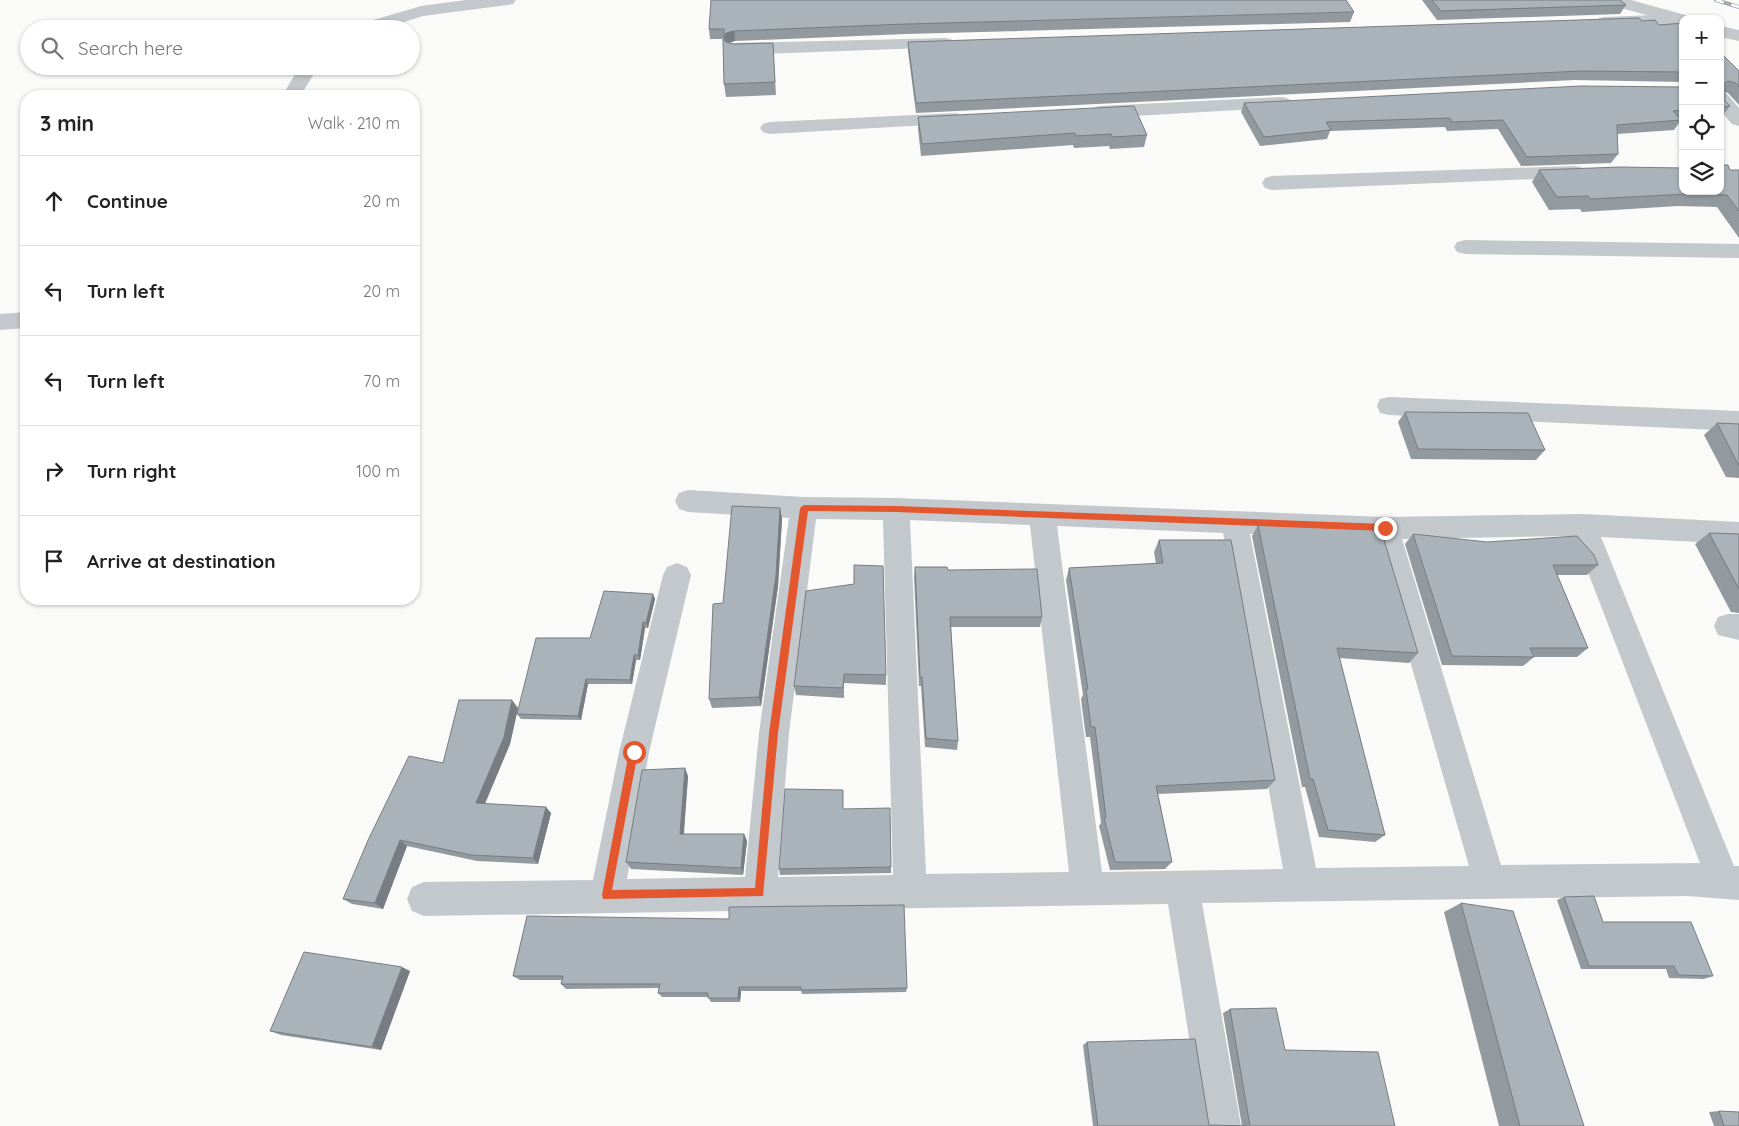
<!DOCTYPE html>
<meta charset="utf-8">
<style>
:root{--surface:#fff;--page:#f2f2f2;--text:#222;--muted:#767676;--line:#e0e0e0}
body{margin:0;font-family:Quicksand,sans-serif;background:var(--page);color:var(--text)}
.controls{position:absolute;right:15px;top:15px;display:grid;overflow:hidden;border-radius:10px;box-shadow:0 1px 4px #0004}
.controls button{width:45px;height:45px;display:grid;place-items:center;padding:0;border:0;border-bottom:1px solid var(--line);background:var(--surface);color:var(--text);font:25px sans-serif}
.stop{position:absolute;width:15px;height:15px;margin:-11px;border:4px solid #e4572e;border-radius:50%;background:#fff}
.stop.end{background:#e4572e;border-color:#fff;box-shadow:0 1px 5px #0008}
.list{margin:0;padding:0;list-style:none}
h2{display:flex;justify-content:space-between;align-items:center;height:65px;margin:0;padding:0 20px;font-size:21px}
h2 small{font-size:16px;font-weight:400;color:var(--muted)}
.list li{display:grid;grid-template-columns:32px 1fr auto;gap:15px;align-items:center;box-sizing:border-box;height:90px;padding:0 20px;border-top:1px solid var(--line)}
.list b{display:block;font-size:19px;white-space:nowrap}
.list em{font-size:16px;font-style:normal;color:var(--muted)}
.icon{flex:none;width:28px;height:28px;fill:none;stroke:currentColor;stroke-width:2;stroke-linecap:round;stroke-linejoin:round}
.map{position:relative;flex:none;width:1739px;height:1126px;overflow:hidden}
.search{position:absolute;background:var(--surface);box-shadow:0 1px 4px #0004;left:20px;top:20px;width:400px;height:55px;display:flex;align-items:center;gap:12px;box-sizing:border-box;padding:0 18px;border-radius:28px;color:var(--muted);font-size:19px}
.panel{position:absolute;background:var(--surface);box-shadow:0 1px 4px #0004;left:20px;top:90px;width:400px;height:515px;border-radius:20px}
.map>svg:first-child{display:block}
</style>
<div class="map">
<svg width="1739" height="1126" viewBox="0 0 1739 1126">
<rect width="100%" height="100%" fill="#fafaf8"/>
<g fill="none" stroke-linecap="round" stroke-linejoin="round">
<path fill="#c3c8cc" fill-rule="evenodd" d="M1679 14 1685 15 1688 19H1683V23L1679 24 1605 27 1599 26 1596 22 1599 18 1605 17Z
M945 38 951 39 954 43 951 47 736 55 729 53 727 49 729 45 736 43Z
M1720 92 1727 94 1739 108V126L1732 124 1720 110Z
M1282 97 1289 99 1292 103 1289 107 1100 118 1093 116 1090 112 1093 108 1100 106Z
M955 113 962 115 965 119 962 123 770 134 763 132 760 128 763 124 770 122Z
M1574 166 1581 167 1584 172 1581 177 1272 190 1265 188 1262 183 1265 178 1272 176Z
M1465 240 1739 244V258L1465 254 1457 252 1454 247 1457 242Z
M1389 397 1739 411V431L1389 415 1380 413 1377 406 1380 399Z
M688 490 804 497 896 498 1385 517 1583 514 1739 522V544L1601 537 1734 866H1739V900L1687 896 1202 903 1241 1126H1203L1168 904 424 916 412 911 407 899 412 887 424 882 593 880 619 752 663 575 667 567 677 563 687 567 691 575 649 752 627 879 745 877 759 733 789 518 688 512 679 509 675 501 679 493ZM816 519 883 520 893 875 778 877 789 733ZM910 520 1030 525 1069 872 926 874ZM1057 526 1223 533 1283 869 1102 872ZM1250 534 1375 539 1469 866 1316 868ZM1574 536 1700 863 1501 865 1402 539Z
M1728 614H1739V640L1718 635 1714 626 1718 617Z"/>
<path fill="#c3c8cc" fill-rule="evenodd" d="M466 0H516L513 4 507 5 423 16 382 29H353L356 25 421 6Z
M1603 0H1631L1689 16 1691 19H1683V25L1606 4Z
M1720 26 1739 30V41L1720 37Z
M300 66H319L300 96H282Z
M26 312V328L0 330V314Z"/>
<g stroke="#a2aab0" stroke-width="4">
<path id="rail" d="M1716 0 1739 7"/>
</g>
<use href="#rail" stroke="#fff" stroke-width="2.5" stroke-dasharray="8" stroke-linecap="butt"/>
</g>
<path fill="#929a9f" d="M1422 0H1620L1626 5 1620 14 1437 20Z
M1354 12 1350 22 906 34 735 41 729 43 734 44 773 43 776 95 726 97 724 84 723 39H710L709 29Z
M1642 21 1659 25 1683 23V82L1575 80 916 113 908 51V42Z
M1720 52 1739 71V105L1728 93 1725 92V101L1730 106 1722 116H1720Z
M1683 87V119H1680L1681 120 1674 130 1617 134 1618 154 1611 163 1521 166 1498 129 1447 131 1445 127 1330 131 1327 139 1260 146 1241 112 1244 103Z
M918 117 1147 135 1144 147 1110 149 1109 146 1074 148 1073 145 921 156 918 129Z
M1539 170H1739V238L1717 207 1678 206 1582 212 1580 209 1549 210 1532 182Z
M1405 412 1545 450 1536 460 1411 459 1398 422Z
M1717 423 1739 424V478L1726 477 1704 435Z
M780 508 782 519 778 586 761 706 712 708 709 699 723 603Z
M1258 525 1418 653 1409 663 1339 658 1385 835 1375 842 1319 837 1305 787H1302L1252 536Z
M1709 533 1739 534V613L1731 612 1695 544Z
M1413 534 1598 565 1587 575H1557L1588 648 1577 657H1534L1523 666 1442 665 1405 544Z
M1159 540 1275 780 1267 789 1158 794 1172 862 1165 869 1110 870 1099 826 1101 823 1090 737H1086L1081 699 1083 695 1066 580 1069 568 1156 564 1154 552Z
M915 567 948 570 1042 617 1040 627H951L958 741 957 750 925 747 921 686H919L914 577Z
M806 591 886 675V685L844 683V698L796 695 794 686Z
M653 594 655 599 648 628H645L640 660H636L632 684H588L581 720 521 719 517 714Z
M518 708 510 744 485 804 551 813 538 864 477 861 407 846 383 909 352 904 343 899 443 763Z
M688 776 684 834H744L747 841 743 875 631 869 626 862Z
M843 790V809L891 867V873L780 875 779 869Z
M1564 897 1603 922 1713 976 1704 979 1669 978 1666 969H1581L1557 900Z
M1461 903 1584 1126H1499L1444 912Z
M527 916 907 988 906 992 802 994 801 991H741L740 1002H711L708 997H662L658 993 659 988 566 989 561 984 562 980H520L513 976Z
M410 971 381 1050 281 1035 270 1031Z
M1230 1009 1285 1050 1395 1126H1093L1083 1045 1087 1042 1209 1125 1242 1126 1223 1013Z
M1719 1111 1739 1126H1714L1709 1112Z"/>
<path fill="#777d82" d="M734 31 735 41 727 43 725 47 724 37 726 33Z
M780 508 782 519 778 586 761 706 759 697Z
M653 594 655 599 648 628 646 623Z
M643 622 645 628 640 660 638 655Z
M634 655 636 660 632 684 630 680Z
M586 679 588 684 581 720 578 716Z
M512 700 518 708 510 744 482 810 476 803Z
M685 768 688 776 683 841 680 834Z
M546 807 551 813 538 864 533 858Z
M744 834 747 841 743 875 741 868Z
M400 840 407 846 383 909 375 903Z
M402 967 410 971 381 1050 372 1047Z
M739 987 741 991 740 1002 738 998Z"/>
<path fill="#aab3b9" stroke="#777d82" d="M711 0H1346L1354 12 906 24 734 31 726 33 724 37V29H709Z
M1432 0H1620L1626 5 1441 11Z
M1639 18 1642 21 1655 20 1659 25 1683 23V72L1581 71 916 103 908 42Z
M723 39 726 42 734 44 773 43 775 82 724 84Z
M1720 52 1739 71V87L1736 83 1728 81 1725 83V101L1730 106 1720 107Z
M1581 86 1683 87V110L1673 111 1681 120 1617 125 1618 154 1527 157 1503 120 1452 122 1450 118 1326 122 1331 130 1264 137 1244 103Z
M1134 106 1147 135 1112 137 1111 134 1076 136 1075 133 922 144 918 117Z
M1720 165H1728L1730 170H1739V211L1727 195 1687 194 1591 199 1588 196 1557 197 1539 170 1620 167 1683 168V191H1720Z
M1405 412 1528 413 1545 450 1418 449Z
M1717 423 1739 424V466Z
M732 506 780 508 776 575 759 697 709 699 713 604 723 603Z
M1258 525 1381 530 1418 653 1337 648 1385 835 1328 830 1313 779H1310Z
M1709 533 1739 534V589Z
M1413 534 1487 542 1577 536 1594 555 1598 565H1553L1588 648H1530L1534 657 1452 656Z
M1159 540H1231L1275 780 1156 786 1172 862H1115L1104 818H1106L1095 727H1091L1086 689H1088L1069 568 1163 563Z
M854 565 883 566 886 675 844 674 843 688 794 686 806 591 854 584Z
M915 567H947L948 570 1037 569 1042 617H950L958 741 926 738 922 677H920Z
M604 591 653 594 646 623 643 622 638 655H634L630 680 586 679 578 716 517 714 536 638H590Z
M459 700H512L504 737 476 803 546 807 533 858 471 855 400 840 375 903 343 899 369 838 409 756 443 763Z
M685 768 680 834H744L741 868 626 862 642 770Z
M785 789 843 790V809L890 808 891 867 779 869Z
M1594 896 1603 922H1691L1713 976 1678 975 1674 966H1589L1564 897Z
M1461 903 1513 911 1584 1126H1520Z
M904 905 907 988 801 990V987H739L738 998H708V993H658L660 984H561L563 976H513L527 916 729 919V907Z
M304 952 402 967 372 1047 270 1031Z
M1276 1008 1285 1050 1378 1052 1395 1126H1250L1230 1009Z
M1195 1039 1209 1125 1247 1126H1098L1087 1042Z
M1719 1111 1739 1112V1126H1724Z"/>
<path fill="#e4572e" d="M804 505 896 506 1385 524 1389 528 1385 531 896 512 808 511 778 733 763 896 603 899 602 895 629 752 634 748 638 752 612 890 755 888 769 733 800 508Z"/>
</svg>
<div class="controls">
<button>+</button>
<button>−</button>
<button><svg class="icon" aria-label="locate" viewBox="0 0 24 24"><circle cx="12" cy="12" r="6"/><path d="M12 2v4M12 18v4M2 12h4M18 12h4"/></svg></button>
<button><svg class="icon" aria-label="layers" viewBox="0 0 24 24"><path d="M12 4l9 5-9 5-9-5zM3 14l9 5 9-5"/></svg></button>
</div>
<div class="stop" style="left:634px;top:752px"></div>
<div class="stop end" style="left:1385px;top:528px"></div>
<div class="search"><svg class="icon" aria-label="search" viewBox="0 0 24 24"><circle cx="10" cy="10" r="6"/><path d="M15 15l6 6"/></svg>Search here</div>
<section class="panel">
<h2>3 min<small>Walk · 210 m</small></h2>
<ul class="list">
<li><svg class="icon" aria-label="ahead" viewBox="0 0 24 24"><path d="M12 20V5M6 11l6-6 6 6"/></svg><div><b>Continue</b></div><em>20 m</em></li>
<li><svg class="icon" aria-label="left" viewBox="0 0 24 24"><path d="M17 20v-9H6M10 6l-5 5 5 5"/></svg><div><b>Turn left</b></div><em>20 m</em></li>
<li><svg class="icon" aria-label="left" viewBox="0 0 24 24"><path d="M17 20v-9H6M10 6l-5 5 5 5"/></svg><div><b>Turn left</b></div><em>70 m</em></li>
<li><svg class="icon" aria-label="right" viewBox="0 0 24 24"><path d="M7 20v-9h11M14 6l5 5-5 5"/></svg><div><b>Turn right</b></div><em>100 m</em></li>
<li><svg class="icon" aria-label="arrive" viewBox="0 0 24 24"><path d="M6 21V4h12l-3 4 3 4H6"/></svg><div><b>Arrive at destination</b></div></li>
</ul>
</section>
</div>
